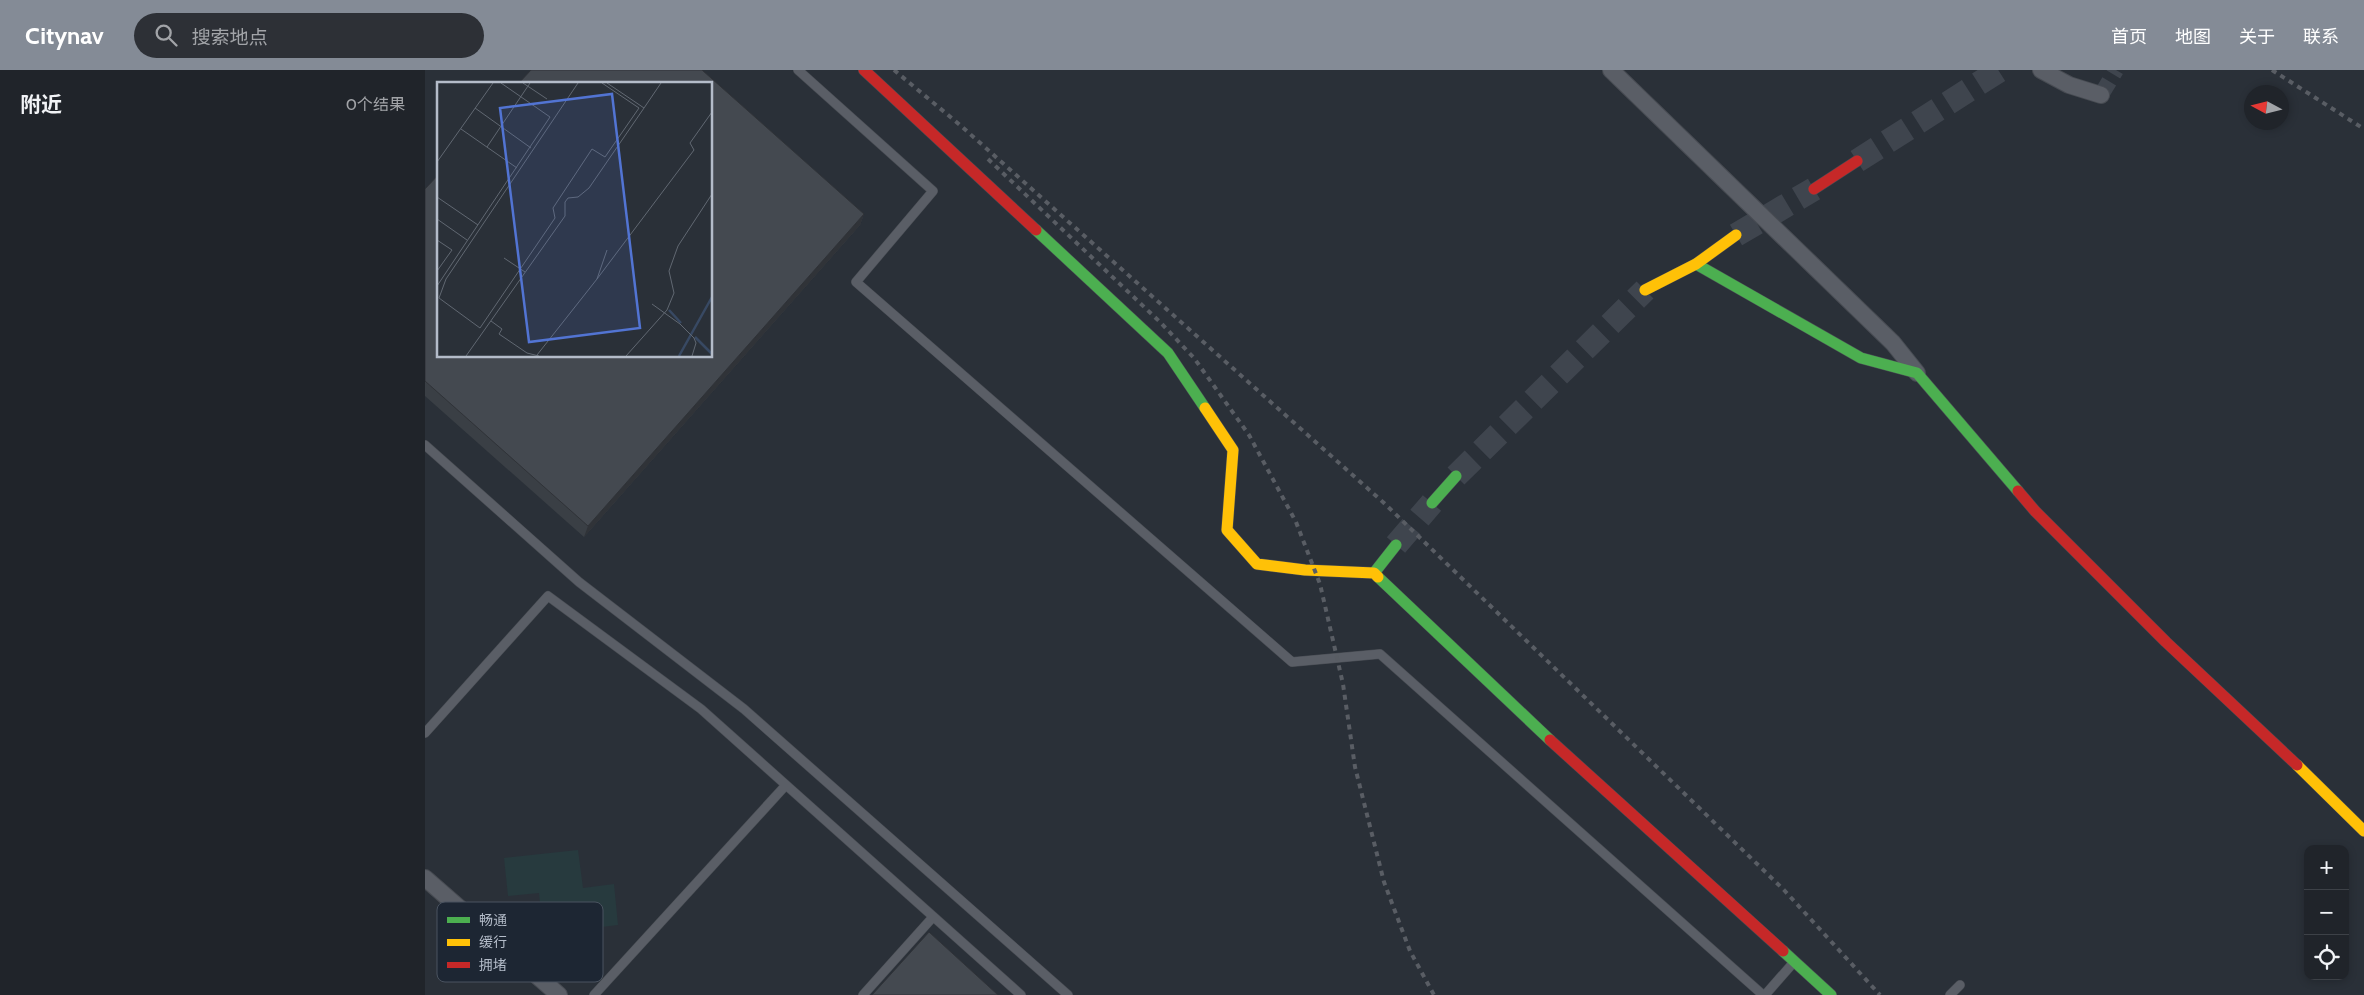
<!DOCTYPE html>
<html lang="zh">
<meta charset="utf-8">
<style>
:root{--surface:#20242a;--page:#2d3036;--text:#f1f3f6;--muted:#a2a4a8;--line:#3d4147;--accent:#848b96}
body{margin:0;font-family:Cabin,"Noto Sans SC",sans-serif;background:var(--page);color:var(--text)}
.controls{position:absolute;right:15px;bottom:15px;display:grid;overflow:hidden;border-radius:10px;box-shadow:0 2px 8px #0003}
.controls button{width:45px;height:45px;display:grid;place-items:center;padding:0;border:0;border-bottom:1px solid var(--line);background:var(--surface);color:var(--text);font:25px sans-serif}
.compass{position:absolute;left:1819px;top:15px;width:45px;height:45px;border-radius:50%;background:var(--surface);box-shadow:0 2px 8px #0003;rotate:277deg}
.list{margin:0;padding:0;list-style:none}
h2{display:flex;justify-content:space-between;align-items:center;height:65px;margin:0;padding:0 20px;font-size:21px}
h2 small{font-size:16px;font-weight:400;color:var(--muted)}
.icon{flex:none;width:28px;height:28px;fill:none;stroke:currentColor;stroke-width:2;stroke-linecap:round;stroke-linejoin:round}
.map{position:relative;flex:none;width:1939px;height:925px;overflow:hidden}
header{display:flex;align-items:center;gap:30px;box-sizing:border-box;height:70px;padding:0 25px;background:var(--accent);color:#fff}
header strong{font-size:24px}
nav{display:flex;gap:28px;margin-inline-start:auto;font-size:18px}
.search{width:350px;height:45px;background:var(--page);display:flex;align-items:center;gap:12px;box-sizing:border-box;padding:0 18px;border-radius:28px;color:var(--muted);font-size:19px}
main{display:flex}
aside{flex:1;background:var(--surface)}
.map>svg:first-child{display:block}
</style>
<header>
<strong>Citynav</strong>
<div class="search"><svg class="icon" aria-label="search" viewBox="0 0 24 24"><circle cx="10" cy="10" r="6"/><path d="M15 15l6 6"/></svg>搜索地点</div>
<nav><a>首页</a><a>地图</a><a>关于</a><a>联系</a></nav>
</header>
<main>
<aside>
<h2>附近<small>0个结果</small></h2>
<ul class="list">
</ul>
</aside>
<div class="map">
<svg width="1939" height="925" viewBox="0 0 1939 925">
<rect width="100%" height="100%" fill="#2a3038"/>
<path fill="#273a3e" d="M153 780 158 818 189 814 193 855 118 864 114 823 83 826 79 788Z"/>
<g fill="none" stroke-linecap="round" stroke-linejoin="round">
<path stroke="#3f454e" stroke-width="16" stroke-dasharray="16 8" stroke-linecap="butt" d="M1676 25 1691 0"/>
<path stroke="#3f454e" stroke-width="24" stroke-dasharray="24 12" stroke-linecap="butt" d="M1432 91 1575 0
M1311 165 1389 119
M1031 406 1220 220
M971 475 1007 433"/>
<g stroke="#484c53" stroke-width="10">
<path id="lane" d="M373 0 508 121 431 212 867 592 955 584 1338 925
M0 375 154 512 319 639 643 925
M0 663 123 526 276 639 596 925
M169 925 361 715
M438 925 508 847
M1340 925 1369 892
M1525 925 1535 915"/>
</g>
<g stroke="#484c53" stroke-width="18">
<path id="street" d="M1186 0 1468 273 1492 303
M1616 0 1644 15 1676 25
M0 808 134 925"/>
</g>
<g stroke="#484c53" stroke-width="12">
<path id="fast" d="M611 160 743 283 780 338
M1271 194 1436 288 1492 303 1593 421
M1007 433 1031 406
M949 503 971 475
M953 507 1125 670
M1358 881 1406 925"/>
</g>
<g stroke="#484c53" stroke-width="12">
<path id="slow" d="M1220 220 1271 194 1311 165
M780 338 808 380 802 460 832 494 880 500 949 503 953 507
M1872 695 1939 761"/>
</g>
<g stroke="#484c53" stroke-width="12">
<path id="jam" d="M439 0 611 160
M1389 119 1432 91
M1593 421 1610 441 1741 572 1872 695
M1125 670 1358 881"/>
</g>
<use href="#lane" stroke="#5a5e66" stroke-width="9"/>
<use href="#street" stroke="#5a5e66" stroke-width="16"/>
<use href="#fast" stroke="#4caf50" stroke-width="11"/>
<use href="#slow" stroke="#ffc107" stroke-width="11"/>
<use href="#jam" stroke="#c62828" stroke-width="11"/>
<path stroke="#595d64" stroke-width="4" stroke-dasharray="5 5" stroke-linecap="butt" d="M469 0 535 55 959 433 1359 820 1455 925
M1847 0 1939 59
M563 89 735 252 769 288 824 365 871 452 895 514 918 614 930 697 959 812 985 881 1009 925"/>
</g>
<path fill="#3a3f45" d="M0 119 439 144 435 155 159 467 0 326Z"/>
<path fill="#303338" d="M439 144 435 155 159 467 163 456Z"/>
<path fill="#444950" stroke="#303338" d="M106 0H277L439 144 163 456 0 311V119L14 104V286H286V14H93Z
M504 862 573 925H447Z"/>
<g transform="translate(12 12)">
<rect width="275" height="275" fill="#2a3038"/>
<path fill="none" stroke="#384963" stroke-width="2.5" d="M232 228 244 241M258 255 275 272M242 274 275 215"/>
<path fill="none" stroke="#616872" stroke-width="1" d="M86 1 110 17M141 1 9 197 2 216 43 246 118 136 116 126 155 67 168 75 202 26 165 1M170 1 207 26 224 1M38 26 94 66M24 47 80 86M50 65 93 1M0 80 56 1M0 115 41 143M0 137 30 158M0 158 15 168 0 189M67 176 88 190M160 197 257 68 253 61 275 30M0 204 113 35 64 1M215 222 243 242 257 256 259 261 255 274M54 239 65 247 62 252 90 271 102 274M100 273 160 197 170 168M29 274 128 134V120L131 116 141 115 152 106 207 26M189 274 230 228 237 211 232 189 241 164 275 112"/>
<path fill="#5274d3" fill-opacity="0.15" stroke="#5274d3" stroke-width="2.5" d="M175 12 203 246 92 260 63 26Z"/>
<rect width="275" height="275" fill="none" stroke="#b4bcc9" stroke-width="2.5"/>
</g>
<rect x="12" y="832" width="166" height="80" rx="8" fill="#1d2633" stroke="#4a5360" stroke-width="1"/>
<rect x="22" y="847" width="23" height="6" fill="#4caf50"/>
<rect x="22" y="869" width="23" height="7" fill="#ffc107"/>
<rect x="22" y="892" width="23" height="6" fill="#c62828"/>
<g font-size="14" fill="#b4bcc9">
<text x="54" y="855">畅通</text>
<text x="54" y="877">缓行</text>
<text x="54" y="900">拥堵</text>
</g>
</svg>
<div class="controls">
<button>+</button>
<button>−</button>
<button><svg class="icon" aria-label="locate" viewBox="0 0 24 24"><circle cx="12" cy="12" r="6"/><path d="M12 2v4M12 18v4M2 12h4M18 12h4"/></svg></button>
</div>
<svg class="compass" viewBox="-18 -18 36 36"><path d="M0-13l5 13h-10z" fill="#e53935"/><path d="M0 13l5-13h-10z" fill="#a2a4a8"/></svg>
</div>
</main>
